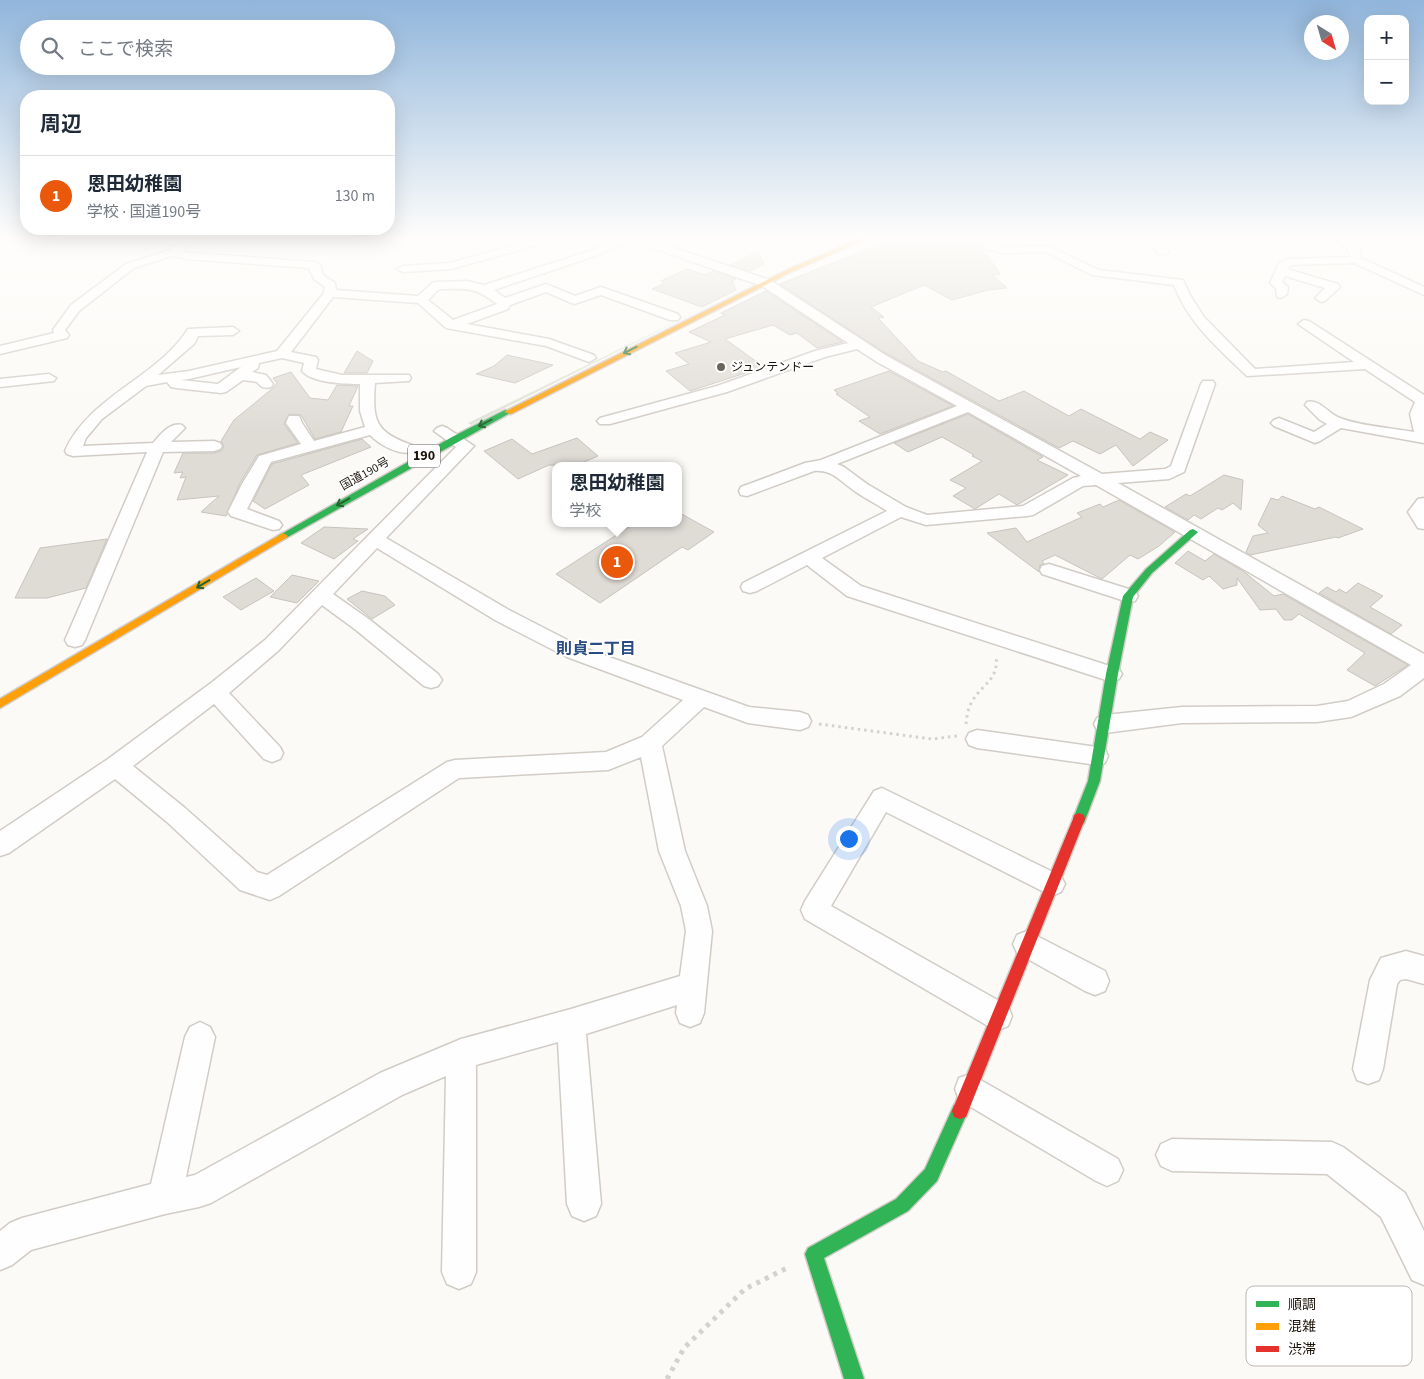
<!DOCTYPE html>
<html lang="ja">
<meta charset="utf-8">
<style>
:root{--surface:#fff;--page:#f6f6f7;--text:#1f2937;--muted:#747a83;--line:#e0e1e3;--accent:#ea580c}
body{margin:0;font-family:"Source Sans 3","Noto Sans JP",sans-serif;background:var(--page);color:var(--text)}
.controls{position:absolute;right:15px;top:15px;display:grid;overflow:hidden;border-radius:10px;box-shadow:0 5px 20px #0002}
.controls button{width:45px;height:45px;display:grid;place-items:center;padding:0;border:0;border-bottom:1px solid var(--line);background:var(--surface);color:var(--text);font:25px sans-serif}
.compass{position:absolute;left:1304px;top:15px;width:45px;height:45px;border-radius:50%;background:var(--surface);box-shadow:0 5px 20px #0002;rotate:143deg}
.you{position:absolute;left:848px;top:838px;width:18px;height:18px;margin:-12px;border:4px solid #fff;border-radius:50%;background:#1a73e8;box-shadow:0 0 0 8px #1a73e833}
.badge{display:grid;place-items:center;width:32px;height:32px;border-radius:50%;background:var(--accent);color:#fff;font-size:16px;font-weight:700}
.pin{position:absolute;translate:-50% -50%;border:2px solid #fff;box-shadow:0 1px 5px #0006}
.popup{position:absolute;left:552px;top:462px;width:130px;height:65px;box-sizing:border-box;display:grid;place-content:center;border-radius:10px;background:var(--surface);filter:drop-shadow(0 1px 4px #0005);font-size:16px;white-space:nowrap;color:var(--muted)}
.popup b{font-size:19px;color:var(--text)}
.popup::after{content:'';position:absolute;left:50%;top:100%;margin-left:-10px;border:10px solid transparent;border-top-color:var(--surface)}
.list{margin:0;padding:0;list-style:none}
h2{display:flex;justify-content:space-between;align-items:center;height:65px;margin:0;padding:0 20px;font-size:21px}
h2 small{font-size:16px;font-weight:400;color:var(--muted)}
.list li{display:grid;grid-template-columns:32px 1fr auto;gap:15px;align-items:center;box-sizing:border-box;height:80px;padding:0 20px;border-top:1px solid var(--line)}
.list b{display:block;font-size:19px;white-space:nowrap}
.list p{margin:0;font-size:16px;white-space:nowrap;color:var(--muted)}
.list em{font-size:16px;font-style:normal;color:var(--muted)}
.icon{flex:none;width:28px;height:28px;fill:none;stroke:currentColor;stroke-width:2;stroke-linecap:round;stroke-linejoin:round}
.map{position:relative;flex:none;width:1424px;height:1379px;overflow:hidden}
.search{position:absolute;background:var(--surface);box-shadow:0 5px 20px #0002;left:20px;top:20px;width:375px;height:55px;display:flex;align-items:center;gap:12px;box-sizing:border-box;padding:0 18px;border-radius:28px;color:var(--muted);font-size:19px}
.panel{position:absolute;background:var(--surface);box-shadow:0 5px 20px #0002;left:20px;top:90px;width:375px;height:145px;border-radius:20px}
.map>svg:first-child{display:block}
</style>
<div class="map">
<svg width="1424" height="1379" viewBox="0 0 1424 1379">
<rect width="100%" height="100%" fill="#fcfaf7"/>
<path fill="#dfe2d6" d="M710 305 471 425 468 423Z"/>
<path fill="#dfdbd5" stroke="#c7c3bd" d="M893 239H961L963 241H977L1000 274 992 275 1007 288 988 290 952 300 924 285 871 307 884 317 878 318 918 361 943 372 946 371 999 401 1024 391 1069 416 1081 409 1140 439 1150 432 1168 440 1133 466 1116 445 1100 454 1073 441 1059 448 882 351 780 284Z
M758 252 764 264 750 271 730 265Z
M687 269 705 275 714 271 736 279 732 281 736 290 702 307 652 289 665 283 661 281Z
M766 291 843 342 817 348 797 333 790 335 773 325 725 339 764 367 690 391 666 371 689 364 675 353 711 342 689 332 725 315 721 313Z
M357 351 373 361 367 373H344Z
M507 355 553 365 515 383 476 374 494 366Z
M889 371 953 406 880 434 859 421 870 417 836 394 838 393 834 390Z
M291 372 310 398 328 400 337 385 358 386 349 406H353L341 432 315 439 301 415 289 414 284 424 298 443 257 455 240 483 226 516 201 512 219 496 177 500 186 477 180 478 183 472 174 473 183 453H214L221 451 224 447 221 441 234 420 273 388 277 383 273 378Z
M968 414 1043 457 1037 460 1068 475 1017 505 999 494 975 509 953 496 966 488 950 480 982 461 972 456 974 455 942 437 908 452 894 443Z
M577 438 598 456 575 466 549 465 518 479 484 451 512 439 532 454Z
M362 439 371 447 301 475 309 485 265 509 253 501 272 464Z
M1224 475 1243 480 1241 510 1233 503 1222 510 1218 508 1201 519 1194 515 1188 520 1165 507 1186 494 1190 496Z
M1282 496 1315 509 1319 507 1363 529 1338 538 1336 537 1250 555 1246 552 1253 536 1268 533 1258 525 1271 498 1278 500Z
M1119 500 1175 532 1159 546 1138 559 1130 555 1102 579 1055 555 1042 561 1044 564 1040 565 1039 572 987 533 1016 528 1027 542 1082 517 1077 513 1100 504 1103 507Z
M678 512 714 532 688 550 682 547 600 603 556 574 635 523H678Z
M324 527 368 529 353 539 358 541 334 559 301 543Z
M107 539 86 588 47 598H15L40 548Z
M1188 551 1205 561 1214 554 1243 571 1274 596 1283 594 1408 665 1375 686 1347 670 1365 653 1299 614 1292 620H1284L1276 609 1260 610 1237 578V585L1223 589 1209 576 1203 580 1175 563Z
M292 575 319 581 297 603 270 597Z
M256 578 274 591 241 610 223 597Z
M1358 583 1383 596 1370 607 1402 625 1391 634 1319 593 1327 587 1336 592 1339 589 1346 593Z
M362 591 385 596 395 605 372 619 347 599Z"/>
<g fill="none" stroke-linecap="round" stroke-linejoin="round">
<g stroke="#d1ccc6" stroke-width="3">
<path id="street" d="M0 239H7L0 244Z
M186 239H197L182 252 314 262 320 265 323 275 335 283 336 290 418 296 432 283 436 282 467 281 484 285 590 251 615 239H628L627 241 598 255 494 290 505 298 546 284 575 296 601 287 678 314 680 317 678 320H670L601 295 574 304 546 292 510 305 508 309 467 324 549 339 594 355 596 358 589 362 546 346 446 328 418 303 333 297 291 352 316 357 318 360 316 369 342 375H409L411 378 409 381 375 383C372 423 376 432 414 446L416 449 414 452C399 456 380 445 370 435L271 462 247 509 279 521 282 525 279 529 273 530 231 516 228 512 242 484 259 456 301 444 286 423 289 416H299L302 423 314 441 365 427 360 411V384C346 384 312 383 302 371L304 363 282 358 259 363 258 368 252 372 266 375 273 384 271 387C264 389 261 387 257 382L243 380 226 392 221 393 176 388 171 387 167 382 146 386 102 419 86 438 83 446 153 443C161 434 170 422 182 425L185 428 171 442 214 441 220 443 222 446 220 449 214 451 163 452 85 640 82 645 75 647 68 645 65 640 147 452 73 456 67 454 65 451C89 396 157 378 188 329L233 327 239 331 233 335 198 336 195 343 158 375 189 371 277 351 324 293 325 287 314 279 309 268 187 259 172 256 134 268 79 311 65 330 69 335 67 338 0 354V346L54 333 53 330 71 305 126 264 167 251ZM439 289C468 289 473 286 497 304L453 320 428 300ZM241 367 218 384 181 380 189 379Z
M537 239H553L552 241 451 269 403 272 397 269 403 266 450 263Z
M635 239H648L770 280 887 356 1102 474 1165 469 1171 466 1201 384 1203 381H1213L1215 384 1184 472 1169 479 1118 483 1424 654V678L1400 696 1351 717 1317 722 1182 723 1105 733 1097 730 1094 724 1097 718 1105 715 1182 707 1317 706 1348 701 1384 684 1411 665 1096 485 1083 486 1033 515 1027 516 926 525 901 517 822 558 861 586 1119 669 1122 674 1119 679 1112 682 847 596 807 565 757 591 750 593 743 591 741 587 743 583 887 511C877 504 866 499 856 492 841 482 832 469 814 471L747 496 741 495 739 491 741 487 805 463 821 460 957 406 877 362 857 349 825 357 727 392 610 424H600L597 421 600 418 717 386 815 351 848 343 762 286 653 248ZM968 412 1081 476 1073 478 1023 506 927 515 906 507 867 484 844 467 837 464Z
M980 239H990L994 245 1003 247 1048 246 1099 270 1183 280 1190 295 1204 317 1255 369 1354 362 1298 324 1304 320 1309 321 1424 395V443L1341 428 1320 441 1315 443 1274 426 1271 423 1274 420 1279 418 1314 432 1327 424 1320 420 1305 405 1307 402C1320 399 1328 414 1340 418 1360 426 1392 428 1414 432L1410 414 1415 402 1365 369 1247 376C1219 349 1188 323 1174 285L1092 275 1046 252 1003 253 986 249Z
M1148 239H1159L1169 252 1167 254H1159Z
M1337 239H1348L1360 250 1361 258 1424 287V295L1354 263 1291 265 1287 269 1338 284 1340 287 1325 301 1321 302 1315 298 1325 288 1285 276 1282 282 1288 287 1287 294 1281 298 1277 297 1276 288 1270 283 1279 263 1289 259 1350 257 1349 251Z
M1412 239H1424V244L1413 241Z
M49 374 56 378 54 381 0 387V379Z
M442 426 447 428 474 446 386 538 509 610 581 647 749 707 800 712 808 715 811 721 808 727 800 730 748 723 704 707 662 746 685 851 707 906 712 931 704 1013 700 1023 690 1027 680 1023 676 1013 677 1005 586 1034 601 1204 596 1216 584 1221 572 1216 567 1204 558 1042 476 1065V1272L471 1284 459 1289 447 1284 442 1272 446 1076 402 1095 211 1203 199 1207 165 1214 31 1250 12 1265 0 1270V1231L10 1223 22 1218 151 1184 185 1037 190 1027 200 1022 210 1027 215 1037 186 1177 195 1175 380 1073 461 1039 571 1009 680 976 686 931 681 906 659 851 641 757 608 770 459 778 279 896 270 900 240 890 167 822 115 779 9 853 0 856V831L108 759 211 683 265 640 456 447 434 431 437 428ZM377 548 495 620 567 657 683 700 642 737 606 752 455 760 447 762 267 875 257 872 185 808 133 766 214 704 264 759 272 762 280 759 283 753 280 747 229 693 279 650 322 605 356 630 424 686 431 688 438 686 442 680 438 674 370 620 333 594Z
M1424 498V529L1418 528 1408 512 1418 499Z
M1049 564 1135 591 1138 596 1135 601 1128 602 1042 574 1040 570 1042 566Z
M977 730 1097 747 1105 749 1108 756 1105 763 1097 765 977 748 969 745 966 739 969 733Z
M882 788 1061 876 1065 884 1061 892 1052 896 886 812 831 906 1008 1006 1012 1016 1008 1026 998 1030 988 1026 805 919 801 910 805 901 874 791Z
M1027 931 1105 971 1109 981 1105 991 1095 995 1085 991 1017 953 1013 944 1017 935Z
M1406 951 1424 956V984L1406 979 1400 980 1397 984 1383 1069 1379 1080 1368 1084 1357 1080 1353 1069 1370 980 1381 958Z
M970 1074 1118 1159 1123 1170 1118 1181 1107 1186 1096 1181 959 1100 955 1089 959 1078Z
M1172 1139 1332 1142 1343 1147 1405 1193 1424 1231V1285L1412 1280 1381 1217 1327 1174 1172 1171 1161 1166 1156 1155 1161 1144Z"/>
</g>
<g stroke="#d1ccc6" stroke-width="3">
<path id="fast" d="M505 410 512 412 286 538H280L278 536 452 437Z
M1193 529 1198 532 1196 534 1152 573 1133 597 1118 674 1100 781 1084 823 1079 825 1074 823 1073 819 1088 781 1106 674 1123 596 1146 569 1190 530Z
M960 1103 966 1105 968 1111 937 1181 908 1211 824 1258 864 1379H844L805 1254 808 1248 896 1199 925 1169 954 1105Z"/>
</g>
<g stroke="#d1ccc6" stroke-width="3">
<path id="slow" d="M859 239H866L791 272 511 414 504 412 787 270Z
M283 533 288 536 286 538 0 708V699Z"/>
</g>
<g stroke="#d1ccc6" stroke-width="3">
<path id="jam" d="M1079 813 1084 815 1085 819 966 1117 960 1119 954 1117 952 1111 1073 819 1074 815Z"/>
</g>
<path stroke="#d2d2d1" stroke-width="3" stroke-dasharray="2.5 4" stroke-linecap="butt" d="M819 724 932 739 957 736
M966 724C967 716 968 707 973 700 984 682 999 680 996 655"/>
<path stroke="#d2d2d1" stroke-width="5" stroke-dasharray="4 5.5" stroke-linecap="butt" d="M667 1379 684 1348 745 1289 787 1268"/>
<use href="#street" fill="#fffefe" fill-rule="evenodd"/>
<use href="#fast" fill="#30b455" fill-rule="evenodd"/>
<use href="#slow" fill="#ff9f0a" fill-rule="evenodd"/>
<use href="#jam" fill="#e5322d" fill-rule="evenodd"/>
</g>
<defs><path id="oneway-shaft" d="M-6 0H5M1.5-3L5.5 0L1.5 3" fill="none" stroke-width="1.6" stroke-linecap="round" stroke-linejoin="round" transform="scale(1.25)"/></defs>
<g stroke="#266430">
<use href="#oneway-shaft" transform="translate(630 350) rotate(153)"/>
<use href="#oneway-shaft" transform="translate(485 423) rotate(153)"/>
<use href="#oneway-shaft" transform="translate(343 502) rotate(151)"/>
<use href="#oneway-shaft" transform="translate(203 584) rotate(149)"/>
</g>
<linearGradient id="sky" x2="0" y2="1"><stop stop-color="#91b6dc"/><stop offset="0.55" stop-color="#fefdfb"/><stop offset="1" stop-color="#fefdfb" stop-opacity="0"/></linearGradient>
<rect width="1424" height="432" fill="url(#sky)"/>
<circle fill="#6a645d" stroke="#fff" stroke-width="2" cx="721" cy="367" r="5"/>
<g text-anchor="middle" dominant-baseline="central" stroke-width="4" stroke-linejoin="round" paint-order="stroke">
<g font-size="12" fill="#1b140a" stroke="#fff" text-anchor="start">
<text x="731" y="367">ジュンテンドー</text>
</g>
<g font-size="12" fill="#1b140a" stroke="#fff">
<text transform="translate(365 474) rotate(-29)">国道190号</text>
</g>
<rect fill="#fff" stroke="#5f5a54" stroke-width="1" x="408" y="444.5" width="32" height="23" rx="4"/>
<g font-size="14" font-weight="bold" fill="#1b140a">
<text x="424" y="456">190</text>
</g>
<g font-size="16" font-weight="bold" fill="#294d83" stroke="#fff">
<text x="596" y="649">則貞二丁目</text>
</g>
</g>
<rect x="1246" y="1286" width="166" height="80" rx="8" fill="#fff" stroke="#bbb8b6" stroke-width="1"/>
<rect x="1256" y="1301" width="23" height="6" fill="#30b455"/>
<rect x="1256" y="1323" width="23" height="7" fill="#ff9f0a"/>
<rect x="1256" y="1346" width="23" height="6" fill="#e5322d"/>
<g font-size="14" fill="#1b140a">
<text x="1288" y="1309">順調</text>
<text x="1288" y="1331">混雑</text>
<text x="1288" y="1354">渋滞</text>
</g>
</svg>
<div class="controls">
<button>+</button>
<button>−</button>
</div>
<svg class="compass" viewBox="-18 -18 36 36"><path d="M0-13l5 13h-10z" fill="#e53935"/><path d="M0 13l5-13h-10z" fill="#747a83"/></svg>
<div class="you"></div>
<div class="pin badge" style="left:617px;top:562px">1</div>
<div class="popup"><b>恩田幼稚園</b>学校</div>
<div class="search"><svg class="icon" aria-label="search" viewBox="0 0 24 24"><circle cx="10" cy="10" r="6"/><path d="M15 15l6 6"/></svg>ここで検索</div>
<section class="panel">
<h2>周辺<small></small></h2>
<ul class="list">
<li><span class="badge">1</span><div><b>恩田幼稚園</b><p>学校 · 国道190号</p></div><em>130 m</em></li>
</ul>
</section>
</div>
